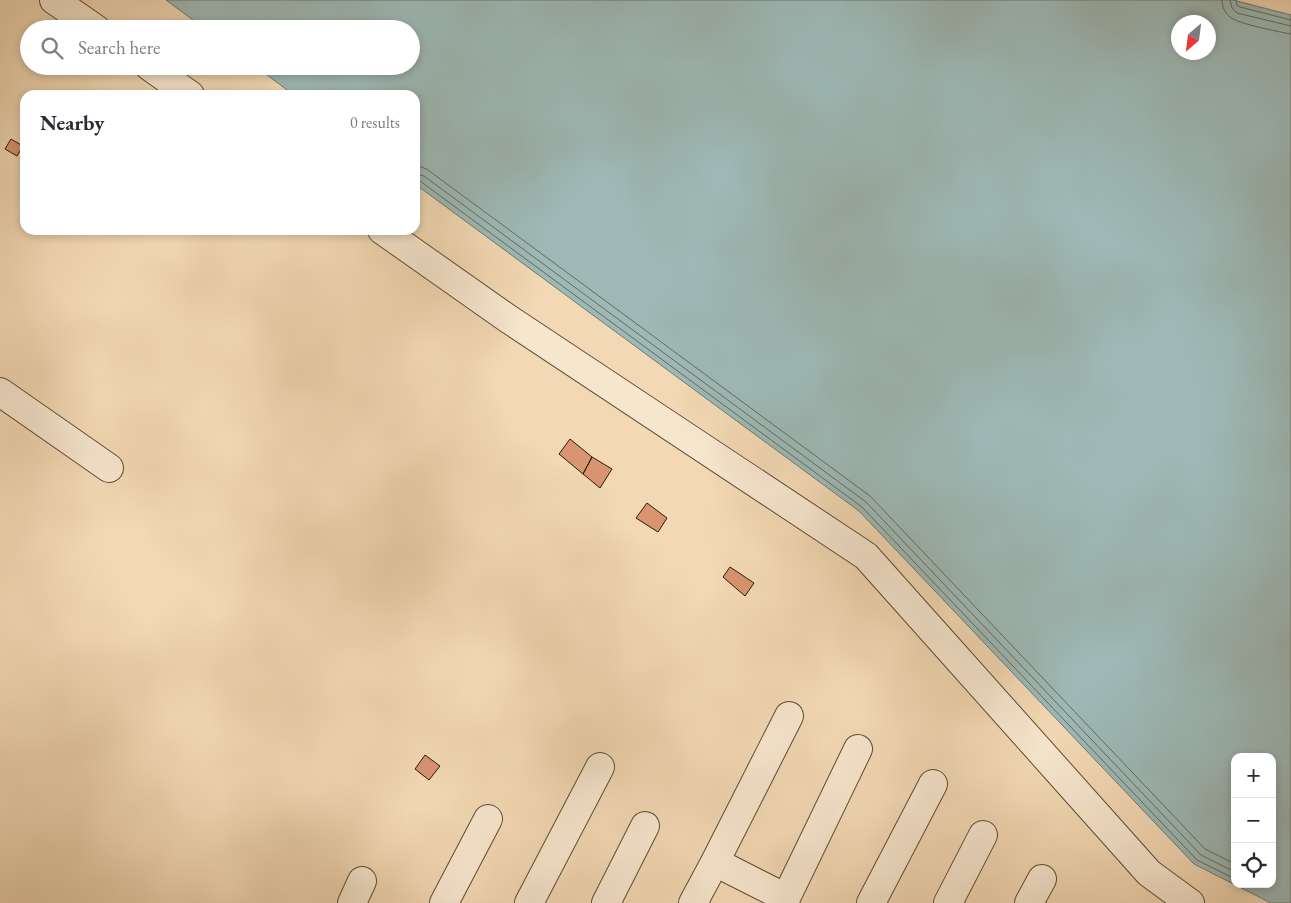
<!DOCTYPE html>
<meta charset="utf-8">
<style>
:root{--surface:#fff;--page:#f7f7f7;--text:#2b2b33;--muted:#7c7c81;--line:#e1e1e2}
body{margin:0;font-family:"EB Garamond",serif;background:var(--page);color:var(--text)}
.controls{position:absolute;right:15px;bottom:15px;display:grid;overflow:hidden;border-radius:10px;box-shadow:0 2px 8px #0003}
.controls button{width:45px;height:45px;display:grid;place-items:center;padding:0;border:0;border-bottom:1px solid var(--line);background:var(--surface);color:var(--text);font:25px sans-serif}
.compass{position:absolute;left:1171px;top:15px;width:45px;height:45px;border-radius:50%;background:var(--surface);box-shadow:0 2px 8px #0003;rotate:208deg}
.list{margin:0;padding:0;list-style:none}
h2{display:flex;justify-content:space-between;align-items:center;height:65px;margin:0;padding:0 20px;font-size:21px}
h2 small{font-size:16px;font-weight:400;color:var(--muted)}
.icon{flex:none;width:28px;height:28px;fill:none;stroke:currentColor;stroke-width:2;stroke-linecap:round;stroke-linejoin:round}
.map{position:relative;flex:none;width:1291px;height:903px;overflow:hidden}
.search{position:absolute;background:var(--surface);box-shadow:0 2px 8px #0003;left:20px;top:20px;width:400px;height:55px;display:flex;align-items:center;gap:12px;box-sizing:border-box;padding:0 18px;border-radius:28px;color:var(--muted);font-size:19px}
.panel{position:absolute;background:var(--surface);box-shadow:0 2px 8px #0003;left:20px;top:90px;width:400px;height:145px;border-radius:15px}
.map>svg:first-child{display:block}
</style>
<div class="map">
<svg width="1291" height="903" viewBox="0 0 1291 903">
<rect width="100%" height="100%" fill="#f2d8b4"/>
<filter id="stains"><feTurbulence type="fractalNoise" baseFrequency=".004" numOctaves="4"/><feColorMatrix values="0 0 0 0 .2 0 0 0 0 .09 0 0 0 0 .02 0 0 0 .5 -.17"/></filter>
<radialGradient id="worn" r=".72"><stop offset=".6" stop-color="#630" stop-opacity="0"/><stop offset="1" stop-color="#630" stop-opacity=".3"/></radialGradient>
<path fill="#9db8b5" stroke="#707a6f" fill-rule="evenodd" d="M166 0H1233L1291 15V903H1271L1194 864 859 511 415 184V95H294L255 66H411V29H205ZM1178 22H1208V52H1178ZM1235 757H1272V884H1235Z"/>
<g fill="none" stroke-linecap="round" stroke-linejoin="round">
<path stroke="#646a5d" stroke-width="1" d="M1222 0C1222 7 1225 13 1230 17 1239 24 1272 30 1285 33L1291 34
M1230 0 1232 8 1237 13 1291 26
M1236 0 1237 5 1240 7 1291 20
M415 166 422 167 428 170 870 496 1205 849 1235 864
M415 174 424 176 866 502 1201 855 1235 872
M415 180 420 181 862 507 1197 860 1235 879"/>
</g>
<path fill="#d99471" stroke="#2c1d05" d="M57 66H74L69 74Z
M11 139 23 146 17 156 5 149Z
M570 439 592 457 583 474 559 454Z
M592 457 612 469 600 488 583 474Z
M647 503 667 518 658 532 636 518Z
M730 567 754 583 745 596 723 577Z
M425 755 440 766 429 780 415 769Z"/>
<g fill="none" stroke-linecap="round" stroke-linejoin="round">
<g stroke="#5e4c31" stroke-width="30">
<path id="minor" d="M54 0 96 29
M149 66 190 95
M382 230 507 318 866 556 1149 873 1190 903
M0 392 109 468
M789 716 715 862 786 898 858 749
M352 903 362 881
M444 903 488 819
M529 903 600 767
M606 903 645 826
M693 903 715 862
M871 903 933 784
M948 903 983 835
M1029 903 1042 879"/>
</g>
<use href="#minor" stroke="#f7e6ce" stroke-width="28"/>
</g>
<rect width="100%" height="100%" filter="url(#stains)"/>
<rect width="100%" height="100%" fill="url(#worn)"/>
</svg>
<div class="controls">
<button>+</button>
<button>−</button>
<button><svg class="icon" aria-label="locate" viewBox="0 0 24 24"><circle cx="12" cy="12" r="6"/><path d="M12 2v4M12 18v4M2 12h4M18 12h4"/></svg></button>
</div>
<svg class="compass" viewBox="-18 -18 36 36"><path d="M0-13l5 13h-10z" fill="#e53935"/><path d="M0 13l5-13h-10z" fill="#7c7c81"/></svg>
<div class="search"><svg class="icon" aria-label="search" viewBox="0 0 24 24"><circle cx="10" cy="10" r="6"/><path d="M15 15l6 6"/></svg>Search here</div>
<section class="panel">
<h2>Nearby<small>0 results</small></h2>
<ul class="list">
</ul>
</section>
</div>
